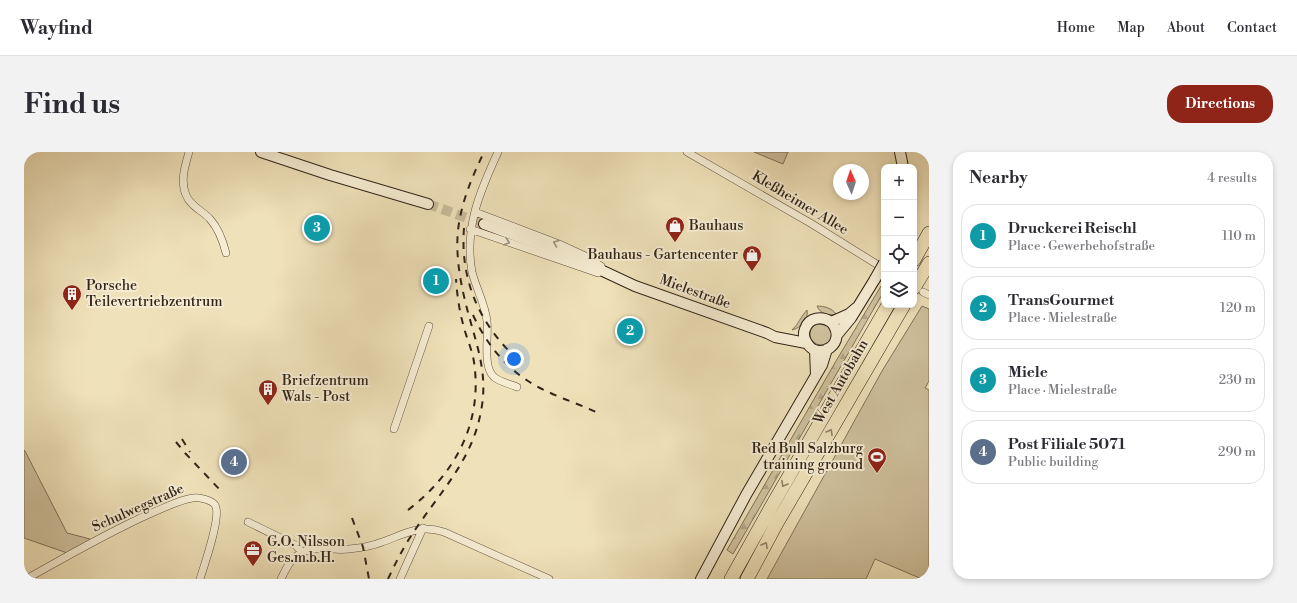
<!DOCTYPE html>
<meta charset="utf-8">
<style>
:root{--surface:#fff;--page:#f2f2f3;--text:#2b2b33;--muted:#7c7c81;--line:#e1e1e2;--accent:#8f2418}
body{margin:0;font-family:"Libre Bodoni",serif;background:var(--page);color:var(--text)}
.controls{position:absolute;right:12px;top:12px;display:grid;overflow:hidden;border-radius:8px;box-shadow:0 2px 6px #0003}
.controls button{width:36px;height:36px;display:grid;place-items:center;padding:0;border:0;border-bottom:1px solid var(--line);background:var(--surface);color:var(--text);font:20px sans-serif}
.compass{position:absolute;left:809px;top:12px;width:36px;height:36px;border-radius:50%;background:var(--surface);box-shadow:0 2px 6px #0003;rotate:357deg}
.you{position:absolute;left:490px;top:207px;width:14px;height:14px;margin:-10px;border:3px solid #fff;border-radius:50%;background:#1a73e8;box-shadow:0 0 0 6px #1a73e833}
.badge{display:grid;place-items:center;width:26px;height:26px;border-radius:50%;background:var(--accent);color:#fff;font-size:13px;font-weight:700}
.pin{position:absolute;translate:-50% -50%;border:2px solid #fff;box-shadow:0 1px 4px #0006}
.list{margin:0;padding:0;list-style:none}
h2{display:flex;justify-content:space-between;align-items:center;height:52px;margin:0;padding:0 16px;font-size:17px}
h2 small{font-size:13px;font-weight:400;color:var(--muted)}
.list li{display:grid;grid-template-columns:26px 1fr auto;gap:12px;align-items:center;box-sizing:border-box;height:64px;margin:0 8px 8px;padding:0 8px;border:1px solid var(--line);border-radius:16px}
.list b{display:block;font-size:15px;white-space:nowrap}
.list p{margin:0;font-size:13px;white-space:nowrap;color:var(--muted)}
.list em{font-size:13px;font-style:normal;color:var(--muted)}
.icon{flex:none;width:22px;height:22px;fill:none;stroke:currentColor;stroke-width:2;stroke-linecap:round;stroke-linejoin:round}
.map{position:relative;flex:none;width:905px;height:427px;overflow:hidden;border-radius:16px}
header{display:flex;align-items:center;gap:24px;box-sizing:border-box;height:56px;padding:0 20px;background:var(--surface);border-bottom:1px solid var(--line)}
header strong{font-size:19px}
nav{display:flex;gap:22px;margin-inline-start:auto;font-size:14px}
.intro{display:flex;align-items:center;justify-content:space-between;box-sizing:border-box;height:96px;padding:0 24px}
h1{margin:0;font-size:28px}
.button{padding:10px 18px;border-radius:16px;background:var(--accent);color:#fff;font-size:14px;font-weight:700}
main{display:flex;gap:24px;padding:0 24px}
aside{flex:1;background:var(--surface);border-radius:16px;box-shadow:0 2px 6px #0003}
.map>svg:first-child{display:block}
</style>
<header>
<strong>Wayfind</strong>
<nav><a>Home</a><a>Map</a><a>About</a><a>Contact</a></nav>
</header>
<div class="intro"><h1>Find us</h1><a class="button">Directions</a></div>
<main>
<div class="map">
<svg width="905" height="427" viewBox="0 0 905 427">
<defs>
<pattern id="forest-firs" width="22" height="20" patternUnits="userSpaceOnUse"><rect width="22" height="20" fill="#cfc19e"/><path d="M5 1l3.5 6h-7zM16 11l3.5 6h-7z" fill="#b2a687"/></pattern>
</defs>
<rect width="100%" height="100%" fill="#efe1b9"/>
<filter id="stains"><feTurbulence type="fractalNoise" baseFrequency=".005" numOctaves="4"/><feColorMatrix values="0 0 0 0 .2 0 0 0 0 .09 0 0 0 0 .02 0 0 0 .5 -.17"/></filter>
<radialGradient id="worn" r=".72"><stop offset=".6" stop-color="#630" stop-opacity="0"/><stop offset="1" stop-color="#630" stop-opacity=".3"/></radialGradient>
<path fill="#cfc19e" stroke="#80725b" d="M730 0H764L759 12Z
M793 154C800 154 808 156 812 162 805 164 796 162 793 154Z
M898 154 905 157V229L901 236 905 238V427H898L851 407 842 427H743L858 219Z
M783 158C785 167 777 176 768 178 774 173 777 164 783 158Z
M786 182a11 11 0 1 1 22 0a11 11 0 1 1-22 0Z
M0 298 1 299 43 381 66 387 49 403 0 386Z"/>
<path fill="url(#forest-firs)" stroke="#80725b" d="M857 134 860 135V139L709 402 703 398 812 209Z"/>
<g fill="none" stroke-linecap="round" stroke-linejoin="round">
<path stroke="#c9bb99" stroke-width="10" stroke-dasharray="10 5" stroke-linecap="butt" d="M404 52 460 72"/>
<g stroke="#605340" stroke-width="8">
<path id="street" d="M165 0C161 14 156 29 162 43 166 54 179 59 186 67 195 77 199 89 202 101
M474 0C456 39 440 76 448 120 452 136 461 152 463 169 465 183 458 214 470 225 476 230 486 232 493 235
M663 0 788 72 854 113
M451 60 535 92 561 104 577 114
M446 77 574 121
M899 140 905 143
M370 277 405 174
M224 370 271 393 278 400
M2 427C42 405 81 382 123 363 135 358 157 347 169 346 175 345 188 348 191 353 198 363 180 414 176 427
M257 427C262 417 266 407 277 401 291 393 310 399 325 397 336 396 348 394 358 390 381 382 395 372 420 380L525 427
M376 427 399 376"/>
</g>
<g stroke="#312418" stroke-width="12">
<path id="secondary" d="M237 0 306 23 404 52
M876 0 879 15
M460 72 549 105 611 134 743 181 751 185 782 191
M807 170C825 190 795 211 783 191 780 187 779 182 781 177 785 165 798 164 807 170L825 162 832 156
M813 183 827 166 851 127
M791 198 792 223
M677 427 722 343 798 213 803 197"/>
</g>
<g stroke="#312418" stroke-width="14">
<path id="highway" d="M890 108 905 81
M890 136 905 111
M707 427 746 357 864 153
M723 427 753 371 880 153"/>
</g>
<use href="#street" stroke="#f5ecd2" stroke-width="7"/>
<use href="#secondary" stroke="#f5ecd2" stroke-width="10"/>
<use href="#highway" stroke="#efe1b9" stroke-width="13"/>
<path stroke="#312418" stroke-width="2" stroke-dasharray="7 7" stroke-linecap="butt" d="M440 76C436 128 455 171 492 206
M449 163C461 189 479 213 504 229 524 242 550 250 572 260
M158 287 166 300
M152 290 161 301 198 340
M384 358C431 322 459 271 450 210 448 197 442 185 439 172 435 157 433 142 432 127
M328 366 339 395 345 427
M364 427C371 412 378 398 387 384 414 342 448 310 457 259 464 224 454 197 445 164 437 135 430 101 435 71 439 46 449 23 460 0"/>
<g stroke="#312418" stroke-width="12" stroke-linecap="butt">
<path id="secondary-bridge" d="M851 127 860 111"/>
</g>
<use href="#secondary-bridge" stroke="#f5ecd2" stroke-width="10"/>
</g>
<defs><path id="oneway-chevron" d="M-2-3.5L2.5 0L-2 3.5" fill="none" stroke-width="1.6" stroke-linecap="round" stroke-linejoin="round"/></defs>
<g stroke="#9d927e">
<use href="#oneway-chevron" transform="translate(483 90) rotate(19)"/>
<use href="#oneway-chevron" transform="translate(532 91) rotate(-158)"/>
</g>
<g stroke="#908268">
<use href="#oneway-chevron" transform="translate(806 280) rotate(-60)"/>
<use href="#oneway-chevron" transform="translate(760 332) rotate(120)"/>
<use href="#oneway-chevron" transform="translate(741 393) rotate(-61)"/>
</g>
<defs>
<g id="shop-pin" transform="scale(1)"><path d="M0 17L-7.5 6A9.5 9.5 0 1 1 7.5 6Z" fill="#8f2418" stroke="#f5ecd2"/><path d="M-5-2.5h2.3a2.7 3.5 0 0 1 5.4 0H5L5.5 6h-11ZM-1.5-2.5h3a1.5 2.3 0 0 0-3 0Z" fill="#fff"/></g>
<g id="building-pin" transform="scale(1)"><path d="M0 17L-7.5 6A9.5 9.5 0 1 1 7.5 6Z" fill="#8f2418" stroke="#f5ecd2"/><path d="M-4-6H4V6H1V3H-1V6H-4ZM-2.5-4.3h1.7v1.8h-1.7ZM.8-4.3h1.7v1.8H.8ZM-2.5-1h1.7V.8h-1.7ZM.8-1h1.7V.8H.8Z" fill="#fff"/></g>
<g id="stadium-pin" transform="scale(1)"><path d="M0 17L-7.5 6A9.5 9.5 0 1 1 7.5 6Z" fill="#8f2418" stroke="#f5ecd2"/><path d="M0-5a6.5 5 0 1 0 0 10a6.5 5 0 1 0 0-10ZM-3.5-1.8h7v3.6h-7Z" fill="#fff"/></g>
<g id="office-pin" transform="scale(1)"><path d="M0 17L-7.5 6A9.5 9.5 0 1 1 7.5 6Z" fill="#8f2418" stroke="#f5ecd2"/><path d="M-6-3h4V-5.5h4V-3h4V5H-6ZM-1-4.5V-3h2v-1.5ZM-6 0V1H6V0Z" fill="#fff"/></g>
</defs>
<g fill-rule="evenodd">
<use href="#shop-pin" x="651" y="74"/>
<use href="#shop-pin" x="728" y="103"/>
<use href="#building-pin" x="48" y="142"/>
<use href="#building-pin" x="244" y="237"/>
<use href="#stadium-pin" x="853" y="305"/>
<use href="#office-pin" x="229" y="398"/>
</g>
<g text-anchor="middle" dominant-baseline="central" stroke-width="4" stroke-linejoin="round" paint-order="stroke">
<g font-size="14" fill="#312418" stroke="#f5ecd2">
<text transform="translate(776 51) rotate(31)">Kleßheimer Allee</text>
<text transform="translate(671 140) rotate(20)">Mielestraße</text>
<text transform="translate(817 230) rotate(-60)">West Autobahn</text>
<text transform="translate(114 356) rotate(-24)">Schulwegstraße</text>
</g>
<g font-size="14" fill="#312418" stroke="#f5ecd2" text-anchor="start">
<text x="665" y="74">Bauhaus</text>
<text x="714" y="103" text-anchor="end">Bauhaus - Gartencenter</text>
<text x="62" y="134">Porsche<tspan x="62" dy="16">Teilevertriebzentrum</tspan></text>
<text x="258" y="229">Briefzentrum<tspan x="258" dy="16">Wals - Post</tspan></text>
<text x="839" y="297" text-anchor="end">Red Bull Salzburg<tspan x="839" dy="16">training ground</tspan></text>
<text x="243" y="390">G.O. Nilsson<tspan x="243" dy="16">Ges.m.b.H.</tspan></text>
</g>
</g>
<rect width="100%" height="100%" filter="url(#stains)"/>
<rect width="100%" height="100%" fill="url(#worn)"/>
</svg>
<div class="controls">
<button>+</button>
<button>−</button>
<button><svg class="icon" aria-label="locate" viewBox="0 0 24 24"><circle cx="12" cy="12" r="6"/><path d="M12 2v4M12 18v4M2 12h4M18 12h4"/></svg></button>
<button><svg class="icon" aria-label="layers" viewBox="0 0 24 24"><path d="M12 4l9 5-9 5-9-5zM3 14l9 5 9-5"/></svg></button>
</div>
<svg class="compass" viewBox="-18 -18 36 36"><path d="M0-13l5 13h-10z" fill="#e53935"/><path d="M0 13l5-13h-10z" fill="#7c7c81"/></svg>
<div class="you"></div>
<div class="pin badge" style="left:412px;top:129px;background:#0f9aa8">1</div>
<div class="pin badge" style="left:606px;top:179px;background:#0f9aa8">2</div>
<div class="pin badge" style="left:293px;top:76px;background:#0f9aa8">3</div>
<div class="pin badge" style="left:210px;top:310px;background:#5c6f8a">4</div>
</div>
<aside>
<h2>Nearby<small>4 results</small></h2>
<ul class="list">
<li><span class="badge" style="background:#0f9aa8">1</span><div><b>Druckerei Reischl</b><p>Place · Gewerbehofstraße</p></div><em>110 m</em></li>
<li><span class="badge" style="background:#0f9aa8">2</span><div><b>TransGourmet</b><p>Place · Mielestraße</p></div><em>120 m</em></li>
<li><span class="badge" style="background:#0f9aa8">3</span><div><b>Miele</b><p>Place · Mielestraße</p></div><em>230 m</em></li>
<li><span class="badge" style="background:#5c6f8a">4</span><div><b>Post Filiale 5071</b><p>Public building</p></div><em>290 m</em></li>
</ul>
</aside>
</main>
